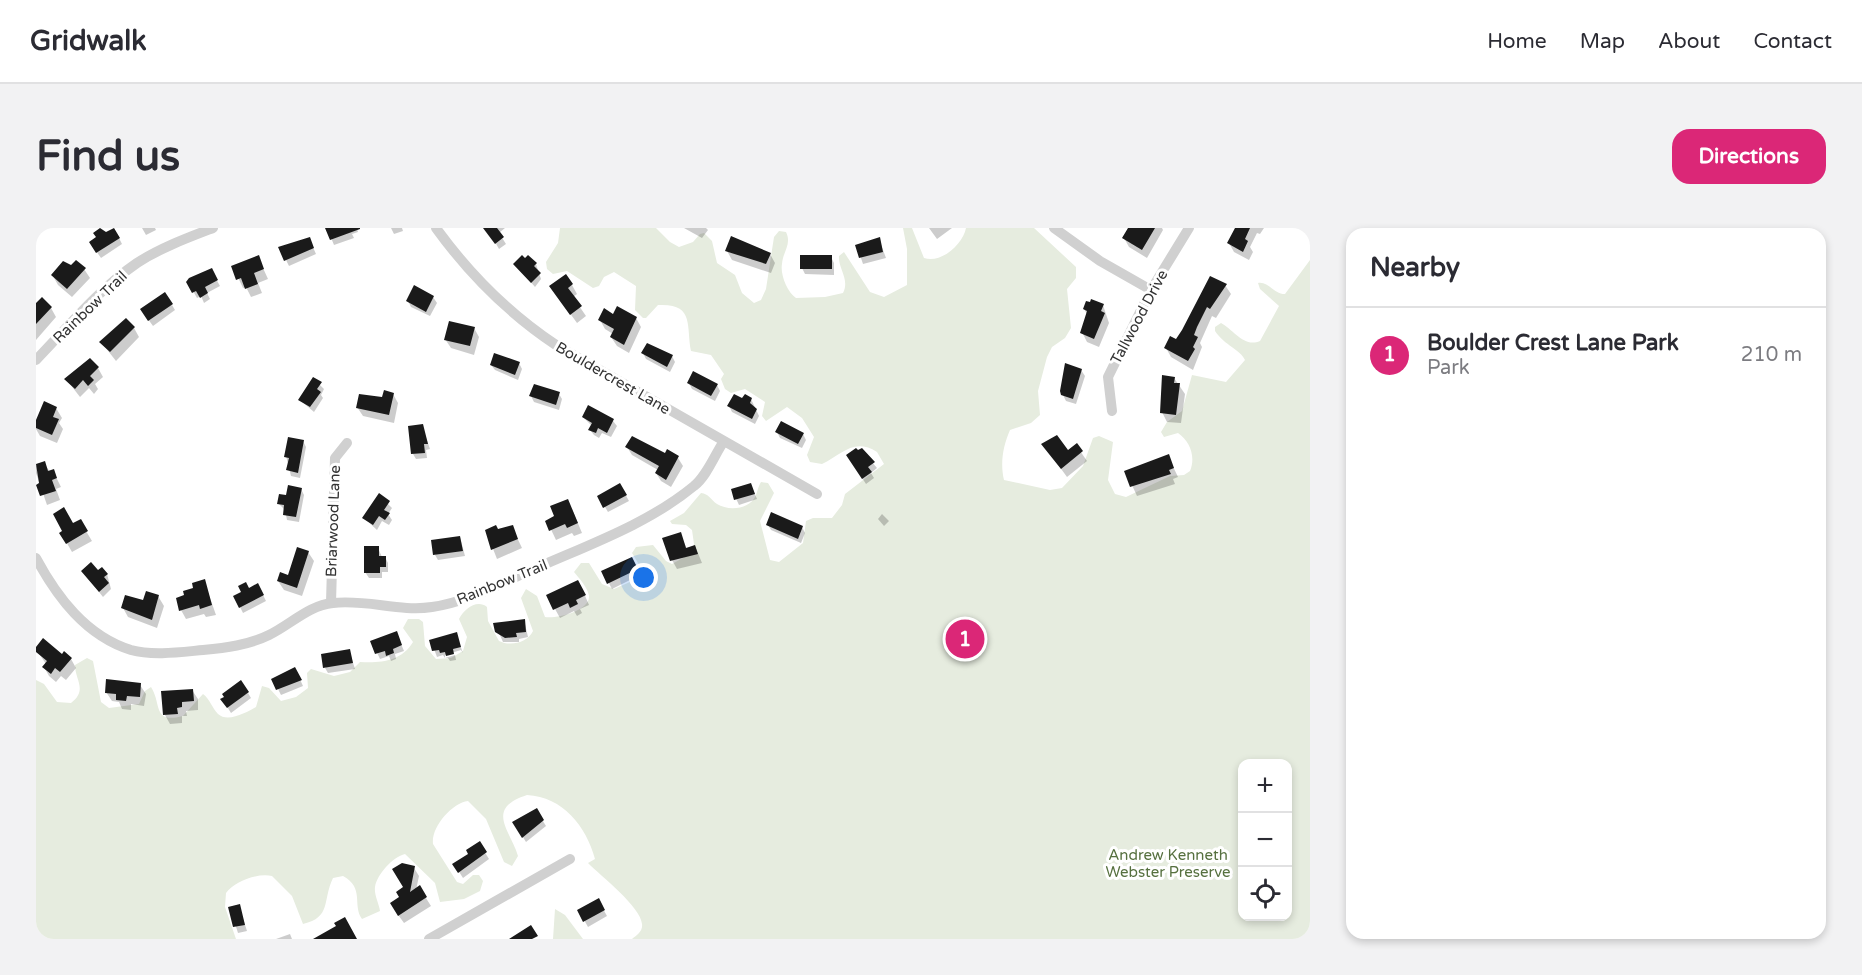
<!DOCTYPE html>
<meta charset="utf-8">
<style>
:root{--surface:#fff;--page:#f2f2f3;--text:#2b2b33;--muted:#7c7c81;--line:#e1e1e2;--accent:#db2777}
body{margin:0;font-family:"Varela Round",sans-serif;background:var(--page);color:var(--text)}
.controls{position:absolute;right:18px;bottom:18px;display:grid;overflow:hidden;border-radius:12px;box-shadow:0 3px 9px #0003}
.controls button{width:54px;height:54px;display:grid;place-items:center;padding:0;border:0;border-bottom:2px solid var(--line);background:var(--surface);color:var(--text);font:30px sans-serif}
.you{position:absolute;left:608px;top:350px;width:21px;height:21px;margin:-15px;border:4px solid #fff;border-radius:50%;background:#1a73e8;box-shadow:0 0 0 9px #1a73e833}
.badge{display:grid;place-items:center;width:39px;height:39px;border-radius:50%;background:var(--accent);color:#fff;font-size:20px;font-weight:700}
.pin{position:absolute;translate:-50% -50%;border:3px solid #fff;box-shadow:0 2px 6px #0006}
.list{margin:0;padding:0;list-style:none}
h2{display:flex;justify-content:space-between;align-items:center;height:78px;margin:0;padding:0 24px;font-size:26px}
h2 small{font-size:20px;font-weight:400;color:var(--muted)}
.list li{display:grid;grid-template-columns:39px 1fr auto;gap:18px;align-items:center;box-sizing:border-box;height:96px;padding:0 24px;border-top:2px solid var(--line)}
.list b{display:block;font-size:22px;white-space:nowrap}
.list p{margin:0;font-size:20px;white-space:nowrap;color:var(--muted)}
.list em{font-size:20px;font-style:normal;color:var(--muted)}
.icon{flex:none;width:33px;height:33px;fill:none;stroke:currentColor;stroke-width:2;stroke-linecap:round;stroke-linejoin:round}
.map{position:relative;flex:none;width:1274px;height:711px;overflow:hidden;border-radius:18px}
header{display:flex;align-items:center;gap:36px;box-sizing:border-box;height:84px;padding:0 30px;background:var(--surface);border-bottom:2px solid var(--line)}
header strong{font-size:28px}
nav{display:flex;gap:33px;margin-inline-start:auto;font-size:21px}
.intro{display:flex;align-items:center;justify-content:space-between;box-sizing:border-box;height:144px;padding:0 36px}
h1{margin:0;font-size:42px}
.button{padding:15px 27px;border-radius:18px;background:var(--accent);color:#fff;font-size:21px;font-weight:700}
main{display:flex;gap:36px;padding:0 36px}
aside{flex:1;background:var(--surface);border-radius:18px;box-shadow:0 3px 9px #0003}
.map>svg:first-child{display:block}
</style>
<header>
<strong>Gridwalk</strong>
<nav><a>Home</a><a>Map</a><a>About</a><a>Contact</a></nav>
</header>
<div class="intro"><h1>Find us</h1><a class="button">Directions</a></div>
<main>
<div class="map">
<svg width="1274" height="711" viewBox="0 0 1274 711">
<rect width="100%" height="100%" fill="#fff"/>
<path fill="#e6ecdf" fill-rule="evenodd" d="M524 0H620L634 14 643 19 657 14 664 6 668 5 676 13 681 35 699 47 706 65 718 75 725 72 730 61 738 9 743 3 750 4C756 16 747 23 746 36 744 46 751 64 760 70L789 69 807 65C814 51 802 41 803 28L808 24 834 64 848 69 871 57V21L867 0H876L888 30C905 36 927 16 930 0H998L1040 39V50L1031 61 1035 100 1029 110 1016 119 1011 129 1002 163 1004 187 995 195 974 202C967 218 964 235 968 252L1014 262 1026 260 1047 238 1057 210 1063 208 1077 214 1072 252 1079 266 1090 269 1134 248 1148 247 1154 243C1160 229 1154 213 1142 205L1128 209 1125 204 1131 194 1146 183 1156 147 1190 154 1209 132C1204 121 1189 118 1179 103V99L1185 95C1198 102 1208 120 1224 113L1243 78 1224 61 1222 55C1232 53 1238 66 1249 66L1274 32V711H596C601 707 607 703 606 696 605 679 565 648 552 635L559 631C550 598 527 569 491 567 448 581 475 603 482 628L476 638 468 634 450 591 432 573C416 575 395 599 397 616L421 654 427 656 437 647H443L447 653 444 663 428 671 404 674 399 655 369 626C357 629 341 646 339 659 338 667 343 675 344 683L326 691C316 677 329 660 307 648L297 650C286 673 296 689 267 696L256 668 236 648C221 645 199 653 190 665L189 679 200 711H0V452L8 456 21 474 35 475C52 462 39 452 39 437L51 430 57 433 65 474 73 480 103 476 109 463 115 459C126 476 116 496 147 488L167 466C174 471 176 480 182 486 192 495 211 484 220 479L226 458 233 460 245 473 260 469 272 460 271 445 275 441 298 448 314 444 324 434C344 435 365 434 377 414L367 400 372 391H383L387 394 389 418 400 431 415 430 427 423 431 409 423 391C428 381 441 371 451 379L452 393 463 413C475 419 492 414 497 403L485 370 490 361 501 368 509 389C520 391 554 383 553 368 552 360 543 350 538 344L545 335H553L566 356 578 361 603 350 605 340 596 325 600 319 617 317 630 333 636 336 654 326 658 316 656 302 650 297 636 296 634 293 648 285 665 265C673 266 674 271 681 276 692 283 714 282 720 267 722 262 722 259 725 254L732 255 738 265 724 293 734 332 743 334 767 315 770 293 777 290H796L806 277 809 266 848 236 841 224C818 209 805 227 786 236L774 234 771 227 778 209 766 190 751 179 730 193 726 188 729 174 709 161 695 165 689 161 685 151 688 146 675 127 655 123C650 98 659 75 622 77L610 90H607L599 82 600 58 578 44 568 49 563 58 557 60 531 43 517 46 511 41 510 34 522 15ZM1206 536H1252V688H1206Z
M519 681 529 687 547 711H517Z"/>
<path fill="#0003" d="M106 0H119L120 2 110 7Z
M291 0H321L322 4 316 6 318 10 298 17Z
M355 0H366L367 3 358 6Z
M451 0H469L463 5 470 16 463 21Z
M648 0H670L672 2 666 10Z
M893 0H916L901 11Z
M1094 0H1126L1127 2 1111 30 1093 19 1088 10Z
M1200 0H1228L1224 6 1221 5 1214 19 1217 24 1213 32 1198 24 1193 15Z
M83 10 86 16 65 30 58 20Z
M843 11 850 30 827 36 821 18Z
M276 17 280 26 253 38 250 32Z
M691 23 734 26 739 35 735 45 696 32Z
M222 29 232 51 222 55 226 65 215 69 210 59 207 60 197 39Z
M795 29 798 35V47L769 46 766 40Z
M479 36H500L505 51 499 59Z
M48 41 54 50 36 69 22 57 17 48Z
M175 42 184 58 171 65 174 71 168 75 165 68 161 70 152 54Z
M536 57 541 66 537 69 550 88 541 95 515 59Z
M1189 57 1195 66 1180 90 1176 88 1164 115 1166 119 1157 142 1135 129 1130 120 1140 113Z
M397 69 401 75 394 88 375 79 372 73Z
M0 77 15 80 20 89 0 112Z
M136 77 139 82 117 98 109 87Z
M1067 77 1073 95 1063 119 1051 114 1046 104 1051 86 1048 81Z
M578 88 600 90 605 99 593 125 581 118 575 109 577 106 569 101 564 92Z
M98 100 103 109 80 133 65 114Z
M438 100 443 109 438 127 415 120 409 111Z
M607 125 636 128 639 134 634 144 610 131Z
M483 135 486 141 482 152 459 142 455 137Z
M62 140 67 149 59 156 62 161 58 166 53 160 44 169 30 151Z
M1045 142 1049 148 1040 176 1030 173 1025 163Z
M1138 150 1149 166 1145 195 1131 194 1126 184Z
M278 151 288 161 285 167 287 170 278 184 264 172Z
M653 155 681 157 684 163 679 173 656 161Z
M357 166 362 175 358 195 327 188 321 179Z
M523 166 526 171 523 182 498 174 495 168Z
M715 171 723 188 719 196 696 184 693 178Z
M9 175 20 180 26 190 23 195 27 201 21 215 4 208 0 201Z
M553 179 577 193 581 198 575 209 566 205 563 210 558 207 554 202 556 198 547 189Z
M386 198 394 221 390 222 391 230 380 231 377 226Z
M741 204 767 206 770 212 766 220 744 210Z
M1016 210 1032 224 1040 217 1051 233 1031 249 1007 216Z
M267 213 270 219 264 250 255 248 250 228Z
M591 219 629 227 631 223 642 230 647 238 635 259 625 253 620 245 622 242 596 227Z
M826 222 841 240 835 245 838 250 830 256 815 233Z
M1132 228 1142 249 1137 251 1139 256 1101 268 1090 244Z
M8 235 14 244 17 243 25 259 20 261 24 272 11 277 0 245V238Z
M584 257 593 273 572 284 563 269Z
M715 257 721 271 703 277 696 262Z
M265 261 268 267 263 294 251 292 249 282 242 275Z
M343 267 356 280 352 286 356 292 353 297 346 293 341 302 328 290Z
M536 281 546 305 538 308 536 305 520 312 511 293Z
M846 286 853 293 848 298 842 291Z
M44 293 56 313 36 324 25 305Z
M732 297 766 299 769 305 765 315 735 302Z
M476 299 486 320 461 331 450 303Z
M644 306 651 321 659 318 666 335 641 341 636 332Z
M424 309 429 328 402 332 399 327Z
M342 320 346 329H349L352 335V344H346V350H333L329 344Z
M272 324 278 333 266 368 248 362 242 353 253 349Z
M595 331 604 347 576 361 567 344Z
M47 344 71 346 75 361 67 369Z
M168 353 180 387 170 389 168 386 150 391 145 382Z
M222 357 230 373 207 385 199 369Z
M547 363 553 377 544 381 546 385 541 388 538 383 524 390 519 381Z
M122 368 128 378 121 400 92 389 87 380Z
M488 392 492 409 483 411V414H467L459 396Z
M420 406 427 425 425 422 409 427V430L419 427 420 432 414 433 412 430H409L407 427 401 429 395 413Z
M363 411 368 423 359 426 360 431 355 433 353 428 344 431 336 414Z
M0 421 35 431 40 440 30 452 25 448 20 454 13 448 8 439 10 436Z
M313 422 319 441 292 445 289 440Z
M262 447 267 458 245 467 242 461Z
M104 457 110 466 108 478 95 476V482L86 481 83 474 76 473 70 464Z
M156 462 162 471V482L150 483 151 488H146V495L134 496 129 487Z
M212 465 215 470 195 485 190 477Z
M500 582 510 598 490 614 478 595Z
M443 615 453 631 427 650 418 636 434 626Z
M378 640 383 648 380 662 383 659 395 678 368 695 360 684Z
M562 672 571 688 552 699 543 683Z
M203 678 211 703 202 705 194 680Z
M254 706 256 711H240Z"/>
<path fill="#1a1a1a" d="M64 0 70 4 78 0 84 10 60 25 53 14 60 9 57 5Z
M289 0H324V1L294 12Z
M447 0H461L468 9 459 16Z
M1092 0H1119L1106 22 1086 10Z
M1199 0H1214L1209 11 1212 13 1207 24 1191 15Z
M695 8 735 25 730 36 689 23Z
M274 9 278 20 248 33 242 19Z
M844 9 847 24 823 30 819 17Z
M223 27 228 41 218 45 222 56 209 61 205 50 200 52 195 38Z
M486 27 489 30 492 27 501 35 498 38 505 45 495 55 477 36Z
M764 27H796V41H764Z
M40 32 50 40 31 61 15 47 27 33 35 37Z
M176 40 182 52 169 59 172 65 164 70 160 63 156 65 150 54 153 50Z
M530 46 537 56 532 60 546 78 534 87 513 58Z
M1174 48 1191 56 1174 81 1171 79 1161 99 1158 107 1162 109 1157 119 1159 121 1152 133 1128 120 1134 108 1140 111 1146 102Z
M378 57 398 68 390 84 370 73Z
M129 64 137 76 112 93 104 81Z
M6 69 16 79 0 96V75Z
M1055 71 1068 76 1065 83 1069 85 1058 111 1044 105 1051 83 1047 81 1050 73 1054 74Z
M581 78 601 89 588 117 574 109 578 101 562 92 568 80 577 86Z
M90 90 99 99 74 124 63 114Z
M413 93 439 99 434 118 408 112Z
M611 115 637 127 631 139 605 125Z
M458 125 484 134 479 147 454 137Z
M54 130 63 139 54 148 58 152 52 158 47 152 39 161 28 151Z
M1029 135 1046 141 1037 171 1025 167 1024 163Z
M657 143 682 156 675 168 651 155Z
M1126 147 1139 149 1138 155H1144L1140 187 1124 185Z
M277 149 286 154 281 161 285 164 274 179 262 172Z
M498 156 524 164 520 177 493 168Z
M348 162 358 165 353 187 320 180 323 166 346 169Z
M698 166 706 170 709 166 716 170 714 175 721 181 716 191 691 178Z
M8 173 21 179 17 189 23 191 16 207 0 200V192Z
M552 177 578 191 571 205 562 200 560 205 552 202 556 195 546 189Z
M745 193 768 205 762 216 739 204Z
M387 196 392 216H388L389 225 375 226 372 198Z
M1021 207 1032 222 1041 215 1047 223 1025 241 1005 216Z
M596 208 629 225 631 221 643 228 630 252 619 245 623 238 589 219Z
M252 209 268 212 262 245 250 242 253 230 248 229Z
M820 220 822 222 826 220 839 234 832 239 836 244 826 251 810 227Z
M1133 226 1138 240 1133 242 1135 246 1094 259 1088 243Z
M9 233 12 243 18 241 21 250 16 252 20 263 4 268 0 257 3 255 0 236Z
M584 255 591 267 567 280 561 268Z
M715 255 719 266 698 272 695 261Z
M252 257 266 260 260 289 247 287 248 277 241 276 243 266 250 267Z
M343 265 354 273 348 282 354 285 349 292 343 288 337 297 326 290Z
M532 271 542 295 531 300 529 296 513 303 509 293 518 288 514 278Z
M28 279 37 295 45 291 52 303 30 316 23 305 26 303 17 286Z
M735 284 767 298 762 311 730 297Z
M460 297 462 301 477 297 482 311 455 322 449 302Z
M645 304 650 320 659 317 662 326 634 333 626 310Z
M424 308 427 323 397 327 395 312Z
M328 318H343V328H350V339H344V345H328Z
M261 319 273 323 261 360 241 353 244 344 252 347Z
M596 329 602 341 571 356 565 343Z
M55 334 62 342 66 339 72 346 68 349 73 355 63 364 45 343Z
M169 351 176 377 164 381 163 377 143 383 140 370 148 367 147 363 157 360 156 355Z
M542 352 550 367 540 372 542 376 534 380 532 375 517 382 510 367Z
M210 354 213 360 222 355 228 367 203 380 197 368 205 364 202 358Z
M110 363 123 367 116 392 85 380 89 367 107 372Z
M489 391 490 404 480 405 481 409 469 410 459 404 457 395Z
M361 403 366 417 357 421 358 425 350 428 349 423 339 426 334 413Z
M421 404 425 419 417 421 418 426 410 428 409 424 404 425 403 422 396 423 393 412Z
M7 410 26 426 28 423 36 430 24 444 19 440 15 446 6 439 11 433 0 424V419Z
M314 421 317 435 287 440 285 426Z
M259 439 266 452 240 462 235 451Z
M70 451 105 455 104 469 91 468 90 473 80 472V466L69 465Z
M205 452 213 464 191 480 184 471 188 469 186 466Z
M157 461 158 473 146 474V479L141 480 142 486 127 487 125 463Z
M501 580 508 592 486 610 476 594Z
M444 613 451 624 422 645 416 636 432 626 430 622Z
M366 635 379 638 374 664 384 657 391 669 362 688 354 675 363 669 360 664 367 659 356 641Z
M563 670 569 682 547 694 541 682Z
M204 676 209 697 197 699 192 679Z
M309 689 321 711H277L300 698 298 695Z
M495 697 502 708 496 711H473Z"/>
<g fill="none" stroke-linecap="round" stroke-linejoin="round">
<path stroke="#d0d0d0" stroke-width="10" d="M400 0C434 47 472 85 520 117L781 266
M1018 0 1064 33 1115 62
M0 132C31 100 63 61 101 35 124 20 151 10 177 0
M1076 183 1072 149 1115 62 1153 0
M0 330C21 369 50 408 95 422 117 428 145 424 167 422 189 420 213 417 233 407 254 397 273 377 297 375 331 371 363 384 396 379 432 374 465 355 498 341 552 317 612 296 658 258 671 248 679 226 688 213
M295 375 299 230 311 215
M393 711 534 631"/>
</g>
<g text-anchor="middle" dominant-baseline="central" stroke-width="6" stroke-linejoin="round" paint-order="stroke">
<g font-size="15" fill="#333" stroke="#fff">
<text transform="translate(54 79) rotate(-44)">Rainbow Trail</text>
<text transform="translate(1103 89) rotate(-62)">Tallwood Drive</text>
<text transform="translate(577 150) rotate(30)">Bouldercrest Lane</text>
<text transform="translate(297 293) rotate(-88)">Briarwood Lane</text>
<text transform="translate(466 354) rotate(-22)">Rainbow Trail</text>
</g>
<g font-size="15" fill="#56703f" stroke="#fff">
<text x="1132" y="627">Andrew Kenneth<tspan x="1132" dy="17">Webster Preserve</tspan></text>
</g>
</g>
</svg>
<div class="controls">
<button>+</button>
<button>−</button>
<button><svg class="icon" aria-label="locate" viewBox="0 0 24 24"><circle cx="12" cy="12" r="6"/><path d="M12 2v4M12 18v4M2 12h4M18 12h4"/></svg></button>
</div>
<div class="you"></div>
<div class="pin badge" style="left:929px;top:411px">1</div>
</div>
<aside>
<h2>Nearby<small></small></h2>
<ul class="list">
<li><span class="badge">1</span><div><b>Boulder Crest Lane Park</b><p>Park</p></div><em>210 m</em></li>
</ul>
</aside>
</main>
